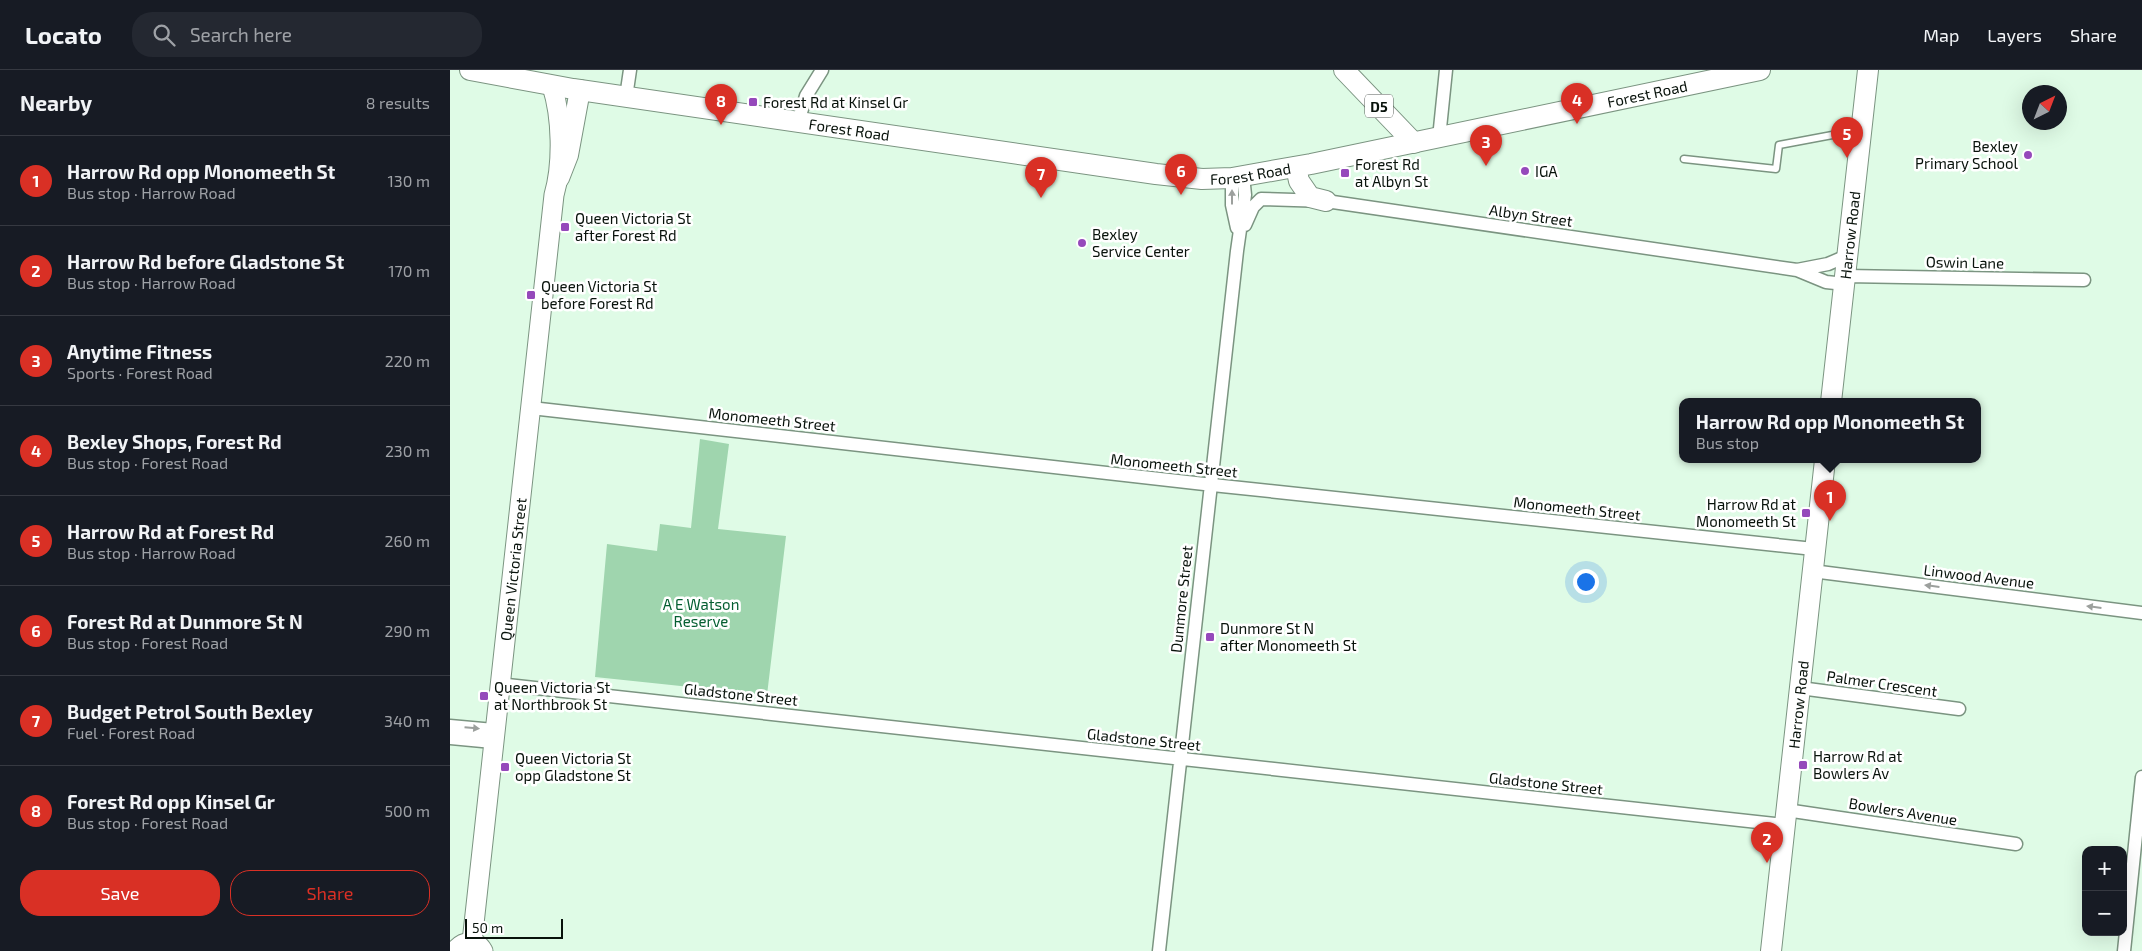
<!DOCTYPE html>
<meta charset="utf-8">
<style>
:root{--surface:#171b24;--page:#242831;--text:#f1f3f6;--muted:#9ea1a6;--line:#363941;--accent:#d93025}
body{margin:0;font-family:"Exo 2",sans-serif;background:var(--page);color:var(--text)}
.controls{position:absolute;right:15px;bottom:15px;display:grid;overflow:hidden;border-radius:10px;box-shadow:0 5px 20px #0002}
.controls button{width:45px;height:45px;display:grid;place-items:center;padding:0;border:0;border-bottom:1px solid var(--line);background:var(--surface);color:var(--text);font:25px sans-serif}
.compass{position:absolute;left:1572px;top:15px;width:45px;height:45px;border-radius:50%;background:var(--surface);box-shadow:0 5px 20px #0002;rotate:42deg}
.scale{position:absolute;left:15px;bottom:12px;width:98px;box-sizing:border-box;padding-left:5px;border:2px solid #08120b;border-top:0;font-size:14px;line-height:18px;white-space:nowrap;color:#08120b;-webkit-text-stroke:4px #fff;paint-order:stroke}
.you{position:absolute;left:1135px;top:511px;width:18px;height:18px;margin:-12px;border:4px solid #fff;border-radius:50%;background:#1a73e8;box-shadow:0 0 0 8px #1a73e833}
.badge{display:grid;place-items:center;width:32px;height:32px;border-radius:50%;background:var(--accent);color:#fff;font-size:16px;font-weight:700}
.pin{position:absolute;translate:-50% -41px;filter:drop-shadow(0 1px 2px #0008)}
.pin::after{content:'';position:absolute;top:26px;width:18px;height:15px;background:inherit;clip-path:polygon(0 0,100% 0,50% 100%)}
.popup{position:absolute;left:1229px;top:328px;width:302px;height:65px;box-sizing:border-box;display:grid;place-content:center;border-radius:10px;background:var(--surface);filter:drop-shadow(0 1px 4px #0005);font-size:16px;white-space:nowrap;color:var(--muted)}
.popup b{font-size:19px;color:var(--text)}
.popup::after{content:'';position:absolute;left:50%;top:100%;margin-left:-10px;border:10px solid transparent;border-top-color:var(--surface)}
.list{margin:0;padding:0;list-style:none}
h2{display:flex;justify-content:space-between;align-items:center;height:65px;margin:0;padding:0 20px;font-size:21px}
h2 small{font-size:16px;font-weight:400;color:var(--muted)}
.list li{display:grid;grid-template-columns:32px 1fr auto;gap:15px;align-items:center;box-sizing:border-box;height:90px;padding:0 20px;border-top:1px solid var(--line)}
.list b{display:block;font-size:19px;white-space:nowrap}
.list p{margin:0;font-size:16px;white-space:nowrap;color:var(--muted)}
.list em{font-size:16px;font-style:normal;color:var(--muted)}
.actions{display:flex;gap:10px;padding:15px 20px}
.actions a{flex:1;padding:11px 0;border:1px solid var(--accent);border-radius:20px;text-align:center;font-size:18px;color:var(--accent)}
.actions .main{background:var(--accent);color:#fff}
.icon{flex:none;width:28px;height:28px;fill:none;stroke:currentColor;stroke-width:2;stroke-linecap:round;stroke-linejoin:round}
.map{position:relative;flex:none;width:1692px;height:881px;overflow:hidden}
header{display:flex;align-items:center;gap:30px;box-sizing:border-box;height:70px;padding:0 25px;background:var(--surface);border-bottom:1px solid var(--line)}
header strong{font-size:24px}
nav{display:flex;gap:28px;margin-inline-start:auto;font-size:18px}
.search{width:350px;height:45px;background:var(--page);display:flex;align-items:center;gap:12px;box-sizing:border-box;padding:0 18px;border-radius:20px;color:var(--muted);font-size:19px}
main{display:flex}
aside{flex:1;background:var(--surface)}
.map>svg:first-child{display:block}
</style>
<header>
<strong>Locato</strong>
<div class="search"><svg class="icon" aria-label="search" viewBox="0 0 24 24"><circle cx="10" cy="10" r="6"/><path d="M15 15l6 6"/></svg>Search here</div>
<nav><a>Map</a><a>Layers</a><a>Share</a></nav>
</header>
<main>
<aside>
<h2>Nearby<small>8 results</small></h2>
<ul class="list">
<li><span class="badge">1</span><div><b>Harrow Rd opp Monomeeth St</b><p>Bus stop · Harrow Road</p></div><em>130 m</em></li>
<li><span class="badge">2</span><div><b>Harrow Rd before Gladstone St</b><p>Bus stop · Harrow Road</p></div><em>170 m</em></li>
<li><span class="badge">3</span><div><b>Anytime Fitness</b><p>Sports · Forest Road</p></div><em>220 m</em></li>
<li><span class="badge">4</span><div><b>Bexley Shops, Forest Rd</b><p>Bus stop · Forest Road</p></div><em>230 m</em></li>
<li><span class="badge">5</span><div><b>Harrow Rd at Forest Rd</b><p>Bus stop · Harrow Road</p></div><em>260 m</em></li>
<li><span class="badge">6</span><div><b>Forest Rd at Dunmore St N</b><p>Bus stop · Forest Road</p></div><em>290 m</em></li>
<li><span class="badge">7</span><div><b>Budget Petrol South Bexley</b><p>Fuel · Forest Road</p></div><em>340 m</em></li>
<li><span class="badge">8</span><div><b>Forest Rd opp Kinsel Gr</b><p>Bus stop · Forest Road</p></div><em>500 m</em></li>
</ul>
<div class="actions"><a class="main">Save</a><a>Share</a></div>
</aside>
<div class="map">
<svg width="1692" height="881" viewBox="0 0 1692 881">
<rect width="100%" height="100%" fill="#dffbe6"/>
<path fill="#9fd5ae" d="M250 369 279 374 268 459 336 466 317 625 145 607 157 474 207 481 210 454 241 458Z"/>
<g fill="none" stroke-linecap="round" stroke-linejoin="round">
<g stroke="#7b9481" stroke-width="9">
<path id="lane" d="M1234 89 1326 99 1329 75 1409 60"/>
</g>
<g stroke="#7b9481" stroke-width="15">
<path id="street" d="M176 27 180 0
M348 52 356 26 372 0
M989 68 996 0
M782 108V135L787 158
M795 155 803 137 811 129 876 131 1347 200 1376 212 1395 214
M1347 200 1378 194 1399 185
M1396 206 1634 210
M81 338 772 416 1364 479
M1362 501 1692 543
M49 614 1334 755
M1350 618 1509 639
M0 656 44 660
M0 668 43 672
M1336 740 1566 774
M709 881 787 181 795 125 793 106
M1674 881 1692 707"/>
</g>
<g stroke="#7b9481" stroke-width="21">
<g id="secondary">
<path id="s1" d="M22 872 104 125C113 94 112 47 102 16"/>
<path d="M5 881C13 870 26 869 33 881"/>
</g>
</g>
<g stroke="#7b9481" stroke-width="22">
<g id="primary">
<path id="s2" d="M20 0 123 19 706 104 752 109 782 108 861 94 1310 0"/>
<path d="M894 0 964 73"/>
<path d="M846 97 849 111 860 127 876 131"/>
<path d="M109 108 118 85 130 20"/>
<path id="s3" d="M1381 332 1418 0"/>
<path id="s4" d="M1321 881 1375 390"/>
</g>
</g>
<use href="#lane" stroke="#fff" stroke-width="6"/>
<use href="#street" stroke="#fff" stroke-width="12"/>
<use href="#secondary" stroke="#fff" stroke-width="19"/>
<use href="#primary" stroke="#fff" stroke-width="20"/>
</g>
<defs><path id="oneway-solid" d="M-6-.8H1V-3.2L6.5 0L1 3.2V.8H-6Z" transform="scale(1.25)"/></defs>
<g fill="#9ca09d">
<use href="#oneway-solid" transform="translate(782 127) rotate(-90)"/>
<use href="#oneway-solid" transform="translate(1482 516) rotate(-173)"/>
<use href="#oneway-solid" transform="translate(1644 537) rotate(-173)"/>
<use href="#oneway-solid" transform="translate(22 658) rotate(5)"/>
</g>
<g fill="#9549bb" stroke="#fff" stroke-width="2">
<rect x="298" y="27" width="10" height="10" rx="2.5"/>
<circle cx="1578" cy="85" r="5"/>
<circle cx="1075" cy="101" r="5"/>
<rect x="890" y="98" width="10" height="10" rx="2.5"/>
<rect x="110" y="152" width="10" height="10" rx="2.5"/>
<circle cx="632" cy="173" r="5"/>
<rect x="76" y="220" width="10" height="10" rx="2.5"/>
<rect x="1351" y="438" width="10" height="10" rx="2.5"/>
<rect x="755" y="562" width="10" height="10" rx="2.5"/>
<rect x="29" y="621" width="10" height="10" rx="2.5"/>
<rect x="1348" y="690" width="10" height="10" rx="2.5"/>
<rect x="50" y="692" width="10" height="10" rx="2.5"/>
</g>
<g text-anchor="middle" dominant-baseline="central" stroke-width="5" stroke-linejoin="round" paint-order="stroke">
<rect fill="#fff" stroke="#525954" stroke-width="1" x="915" y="24.5" width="28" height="23" rx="4"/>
<g font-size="14" font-weight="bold" fill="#08120b">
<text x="929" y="36">D5</text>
</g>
<g font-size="15" fill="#08120b" stroke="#fff">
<text stroke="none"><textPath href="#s2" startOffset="1194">Forest Road</textPath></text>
<text stroke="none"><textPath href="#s2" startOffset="384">Forest Road</textPath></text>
<text stroke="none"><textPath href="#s2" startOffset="789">Forest Road</textPath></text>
<text transform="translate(1081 145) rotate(8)">Albyn Street</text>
<text stroke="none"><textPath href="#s3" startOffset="168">Harrow Road</textPath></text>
<text transform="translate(1515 192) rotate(1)">Oswin Lane</text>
<text transform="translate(322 349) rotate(6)">Monomeeth Street</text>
<text transform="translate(724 395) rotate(6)">Monomeeth Street</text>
<text transform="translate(1127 438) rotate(6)">Monomeeth Street</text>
<text stroke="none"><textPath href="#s1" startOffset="375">Queen Victoria Street</textPath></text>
<text transform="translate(1529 506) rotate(7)">Linwood Avenue</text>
<text transform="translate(731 529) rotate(-84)">Dunmore Street</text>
<text transform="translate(1432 613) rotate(8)">Palmer Crescent</text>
<text transform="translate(291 624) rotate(6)">Gladstone Street</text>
<text stroke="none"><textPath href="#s4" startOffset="248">Harrow Road</textPath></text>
<text transform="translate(694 669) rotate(6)">Gladstone Street</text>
<text transform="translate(1096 713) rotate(6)">Gladstone Street</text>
<text transform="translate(1453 741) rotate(9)">Bowlers Avenue</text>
</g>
<g font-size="15" fill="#08120b" stroke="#fff" text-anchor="start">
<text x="313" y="32">Forest Rd at Kinsel Gr</text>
<text x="1568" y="76" text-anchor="end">Bexley<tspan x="1568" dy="17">Primary School</tspan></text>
<text x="905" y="94">Forest Rd<tspan x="905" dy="17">at Albyn St</tspan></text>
<text x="1085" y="101">IGA</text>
<text x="125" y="148">Queen Victoria St<tspan x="125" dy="17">after Forest Rd</tspan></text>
<text x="642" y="164">Bexley<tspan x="642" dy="17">Service Center</tspan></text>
<text x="91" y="216">Queen Victoria St<tspan x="91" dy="17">before Forest Rd</tspan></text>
<text x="1346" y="434" text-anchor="end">Harrow Rd at<tspan x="1346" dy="17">Monomeeth St</tspan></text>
<text x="770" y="558">Dunmore St N<tspan x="770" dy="17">after Monomeeth St</tspan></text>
<text x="44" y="617">Queen Victoria St<tspan x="44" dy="17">at Northbrook St</tspan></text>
<text x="1363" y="686">Harrow Rd at<tspan x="1363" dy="17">Bowlers Av</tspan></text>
<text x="65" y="688">Queen Victoria St<tspan x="65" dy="17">opp Gladstone St</tspan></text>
</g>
<g font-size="15" fill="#045e31" stroke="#fff">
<text x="251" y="534">A E Watson<tspan x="251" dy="17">Reserve</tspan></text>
</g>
</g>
</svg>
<div class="controls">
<button>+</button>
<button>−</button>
</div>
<svg class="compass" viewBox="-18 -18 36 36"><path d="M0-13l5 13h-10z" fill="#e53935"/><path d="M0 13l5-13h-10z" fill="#9ea1a6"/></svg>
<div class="scale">50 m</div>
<div class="you"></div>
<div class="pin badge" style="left:1380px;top:451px">1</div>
<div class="popup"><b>Harrow Rd opp Monomeeth St</b>Bus stop</div>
<div class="pin badge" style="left:1317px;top:793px">2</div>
<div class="pin badge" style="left:1036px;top:96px">3</div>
<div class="pin badge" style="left:1127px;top:54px">4</div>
<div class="pin badge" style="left:1397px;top:88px">5</div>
<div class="pin badge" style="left:731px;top:125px">6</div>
<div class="pin badge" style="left:591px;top:128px">7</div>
<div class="pin badge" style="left:271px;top:55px">8</div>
</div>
</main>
